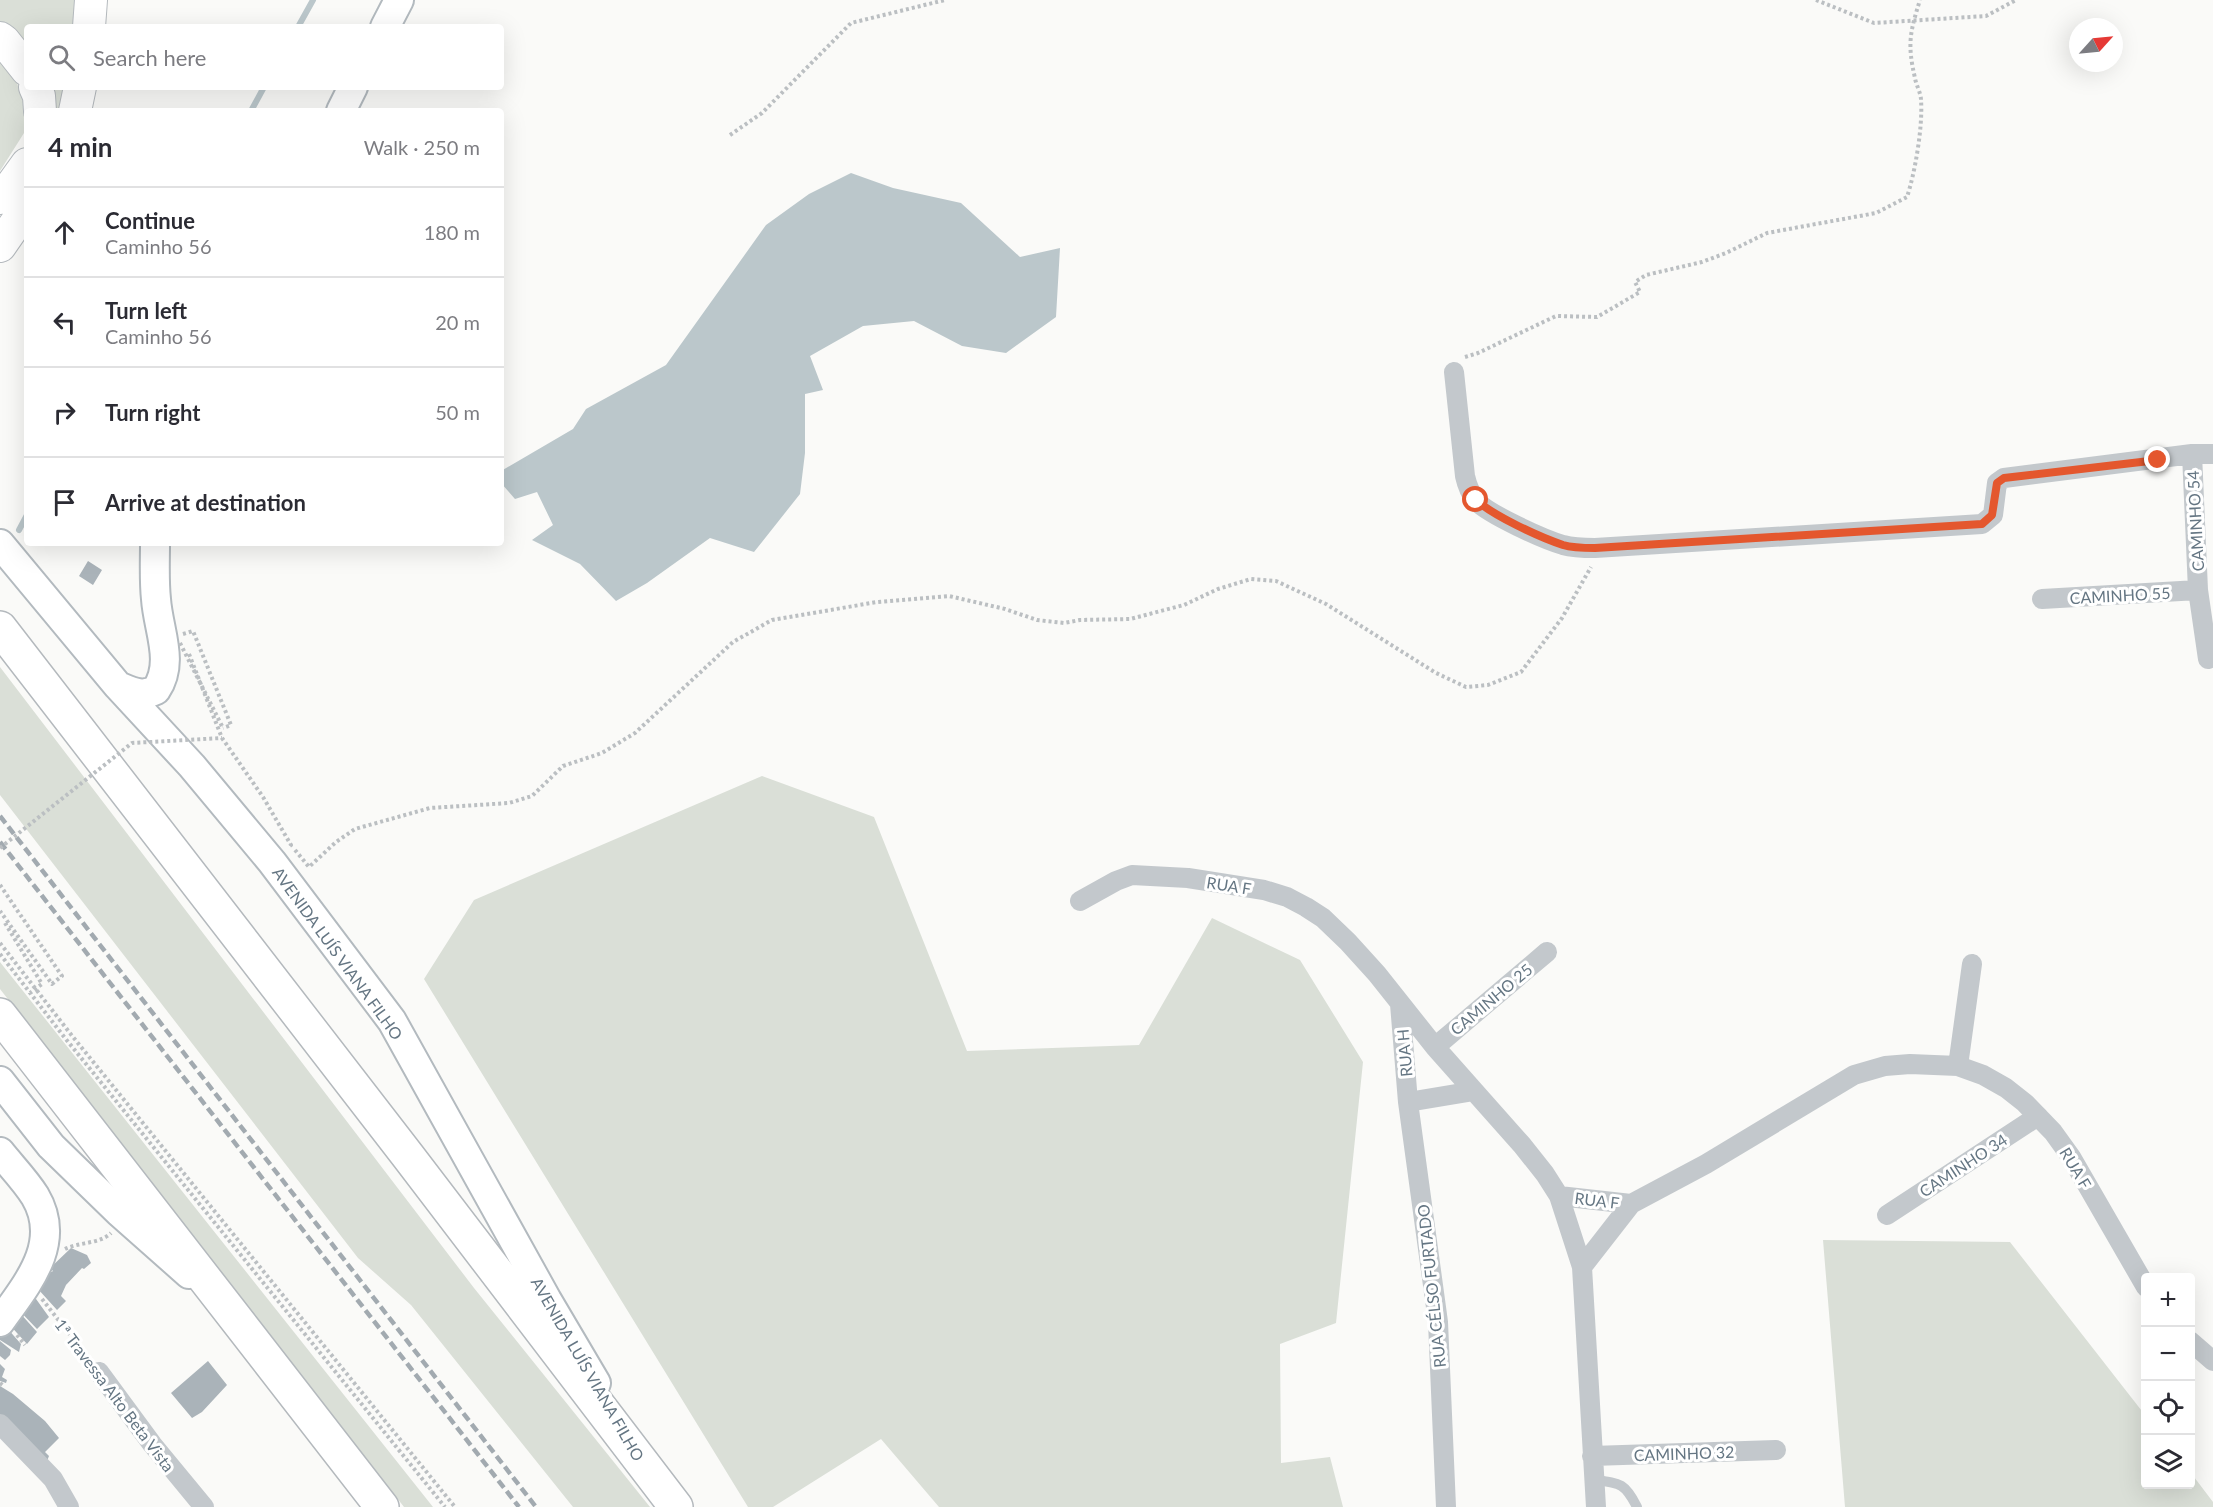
<!DOCTYPE html>
<meta charset="utf-8">
<style>
:root{--surface:#fff;--page:#f2f2f3;--text:#2b2b33;--muted:#7c7c81;--line:#e1e1e2}
body{margin:0;font-family:Lato,sans-serif;background:var(--page);color:var(--text)}
.controls{position:absolute;right:18px;bottom:18px;display:grid;overflow:hidden;border-radius:6px;box-shadow:0 6px 24px #0002}
.controls button{width:54px;height:54px;display:grid;place-items:center;padding:0;border:0;border-bottom:2px solid var(--line);background:var(--surface);color:var(--text);font:30px sans-serif}
.compass{position:absolute;left:2069px;top:18px;width:54px;height:54px;border-radius:50%;background:var(--surface);box-shadow:0 6px 24px #0002;rotate:63deg}
.stop{position:absolute;width:18px;height:18px;margin:-14px;border:4px solid #e4572e;border-radius:50%;background:#fff}
.stop.end{background:#e4572e;border-color:#fff;box-shadow:0 2px 6px #0008}
.list{margin:0;padding:0;list-style:none}
h2{display:flex;justify-content:space-between;align-items:center;height:78px;margin:0;padding:0 24px;font-size:26px}
h2 small{font-size:20px;font-weight:400;color:var(--muted)}
.list li{display:grid;grid-template-columns:39px 1fr auto;gap:18px;align-items:center;box-sizing:border-box;height:90px;padding:0 24px;border-top:2px solid var(--line)}
.list b{display:block;font-size:22px;white-space:nowrap}
.list p{margin:0;font-size:20px;white-space:nowrap;color:var(--muted)}
.list em{font-size:20px;font-style:normal;color:var(--muted)}
.icon{flex:none;width:33px;height:33px;fill:none;stroke:currentColor;stroke-width:2;stroke-linecap:round;stroke-linejoin:round}
.map{position:relative;flex:none;width:2213px;height:1507px;overflow:hidden}
.search{position:absolute;background:var(--surface);box-shadow:0 6px 24px #0002;left:24px;top:24px;width:480px;height:66px;display:flex;align-items:center;gap:15px;box-sizing:border-box;padding:0 21px;border-radius:6px;color:var(--muted);font-size:22px}
.panel{position:absolute;background:var(--surface);box-shadow:0 6px 24px #0002;left:24px;top:108px;width:480px;height:438px;border-radius:6px}
.map>svg:first-child{display:block}
</style>
<div class="map">
<svg width="2213" height="1507" viewBox="0 0 2213 1507">
<rect width="100%" height="100%" fill="#fafaf8"/>
<path fill="#dadfd7" d="M0 0H82L78 27H27V54L0 27Z
M0 57 13 71 25 107 24 133 0 171Z
M44 87H67L62 111H48Z
M0 667 474 1288 650 1507H573L411 1305 358 1258 0 795Z
M762 776 874 817 967 1051 1139 1045 1212 918 1300 960 1363 1062 1336 1323 1280 1344 1281 1463 1330 1457 1343 1507H939L881 1439 773 1507H748L424 979 474 900Z
M0 962 433 1507H404L0 989Z
M1823 1240 2010 1242 2145 1415 2146 1484H2190L2191 1473 2213 1502V1507H1845Z"/>
<path fill="#bbc7cb" d="M851 173 893 188 961 203 1020 257 1060 248 1056 317 1006 353 962 346 914 321 863 326 810 356 823 390 805 394V453L800 494 754 552 710 538 647 583 616 601 580 564 532 540 553 525 537 492 515 499 501 483V471L573 429 586 409 666 365 766 225 809 194Z"/>
<g fill="none" stroke-linecap="round" stroke-linejoin="round">
<path stroke="#bbc7cb" stroke-width="6" d="M298 27 313 0
M251 111 264 87
M19 530 27 515"/>
</g>
<path fill="#aab3b9" d="M88 561 102 570 93 585 79 576Z
M71 1248 87 1255 91 1263 84 1269 82 1268 66 1285 61 1296 66 1301 57 1310 38 1289 48 1274 53 1271 52 1270 50 1273 48 1270Z
M31 1292 49 1317 37 1329 15 1306Z
M19 1312 37 1332 27 1344 7 1322Z
M7 1328 21 1344 19 1352 0 1340V1337Z
M0 1341 11 1350 10 1355 5 1360 0 1356Z
M208 1361 227 1385 202 1412 192 1418 171 1393Z
M0 1364 5 1369 2 1377 7 1380 6 1383 0 1381Z
M0 1386 13 1394 45 1421 59 1438 45 1452 49 1456 45 1466 0 1419Z"/>
<g fill="none" stroke-linecap="round" stroke-linejoin="round">
<g stroke="#b3babf" stroke-width="32">
<path id="secondary" d="M385 27 399 0
M341 111 353 87
M0 544 118 686 192 766 272 862 392 1021 547 1300 596 1383
M118 686C133 692 141 697 156 690 175 662 158 630 156 599 154 581 155 562 155 543
M0 1081 51 1146 119 1212 189 1274
M0 1152C11 1166 25 1180 35 1196 63 1243 27 1284 0 1322"/>
</g>
<g stroke="#b5babe" stroke-width="34">
<path id="primary" d="M89 27 91 0
M0 38 4 41 27 70
M35 87 39 96 40 111
M75 111 80 87
M0 198 11 186 27 164
M0 246 27 207"/>
</g>
<g stroke="#b4b9bd" stroke-width="36">
<path id="highway" d="M0 628 408 1156 676 1507
M0 1015 382 1507"/>
</g>
<path stroke="#bbbfc2" stroke-width="4" stroke-dasharray="3 3" stroke-linecap="butt" d="M1816 0 1874 23 1986 16 2016 0
M730 135 762 113 851 23 945 0
M1465 357 1478 353 1556 316 1597 317 1640 292 1635 282 1646 275 1702 262 1726 253 1767 233 1876 213 1907 197C1915 173 1923 126 1921 100 1921 93 1916 85 1915 78 1907 44 1910 32 1920 0
M183 634 193 631 231 725 223 728
M189 654 222 738 263 797 291 845 288 847
M295 850 309 867 336 842 355 829 430 808 509 803 532 796 563 766 602 753 635 733 733 642 772 620 877 602 949 596 1005 609 1037 620 1064 623 1080 620 1130 619 1184 605 1218 589 1251 579 1276 581 1326 604 1436 673 1466 687 1488 685 1521 672 1562 618 1591 567
M0 885 62 976 52 984 0 911
M5 923 42 984 30 993
M0 943 73 1037 455 1507
M0 954 65 1038 445 1507
M65 1249C79 1242 100 1244 111 1233
M42 1299 89 1359
M17 1335 25 1345
M0 1383 4 1386"/>
<path stroke="#c3c8cc" stroke-width="10" d="M1595 1480C1620 1483 1625 1483 1637 1507"/>
<path stroke="#c3c8cc" stroke-width="20" d="M1454 372 1465 476C1467 485 1470 493 1476 501 1490 515 1543 539 1563 545 1574 548 1584 548 1595 548L1982 524 1993 515 1997 483 2004 478 2192 454H2213
M2192 454 2198 590 2208 659
M2042 599 2198 590
M1080 901 1116 881 1132 875 1188 878 1264 890 1287 897 1306 907 1323 918 1348 942 1377 974 1435 1047 1522 1145 1545 1174 1559 1196 1582 1267 1596 1507
M1400 1004 1408 1102 1438 1322 1446 1507
M1435 1047 1547 952
M1958 1066 1972 964
M1408 1102 1474 1091
M1559 1196 1631 1204 1706 1164 1854 1075 1885 1066 1910 1064 1958 1066 1983 1075 2006 1088 2025 1103 2053 1132 2071 1157 2146 1287
M1887 1215 2038 1116
M1582 1267 1631 1204
M2190 1341 2213 1361
M99 1372 152 1444 204 1507
M0 1424 53 1479 69 1507
M1592 1456 1776 1450"/>
<use href="#secondary" stroke="#fff" stroke-width="28"/>
<use href="#primary" stroke="#fff" stroke-width="32"/>
<use href="#highway" stroke="#fff" stroke-width="33"/>
<path stroke="#a2aab0" stroke-width="4.5" stroke-dasharray="9 4.5" stroke-linecap="butt" d="M0 816 536 1507
M0 842 519 1507"/>
<path stroke="#bbbfc2" stroke-width="4" stroke-dasharray="3 3" stroke-linecap="butt" d="M180 643 223 728
M0 848 132 743 222 738"/>
</g>
<g fill="none" stroke-linecap="round" stroke-linejoin="round">
<path stroke="#e4572e" stroke-width="8" d="M1476 500C1494 516 1539 537 1563 545 1573 548 1584 548 1595 548L1982 524 1992 515 1997 483 2004 478 2158 460"/>
</g>
<g text-anchor="middle" dominant-baseline="central" stroke-width="6" stroke-linejoin="round" paint-order="stroke">
<g font-size="16" fill="#657683" stroke="#fff">
<text transform="translate(2195 521) rotate(-93)">CAMINHO 54</text>
<text transform="translate(2120 595) rotate(-3)">CAMINHO 55</text>
<text transform="translate(1229 885) rotate(9)">RUA F</text>
<text transform="translate(338 953) rotate(54)">AVENIDA LUÍS VIANA FILHO</text>
<text transform="translate(1491 999) rotate(-40)">CAMINHO 25</text>
<text transform="translate(1404 1053) rotate(-95)">RUA H</text>
<text transform="translate(1963 1165) rotate(-33)">CAMINHO 34</text>
<text transform="translate(2076 1168) rotate(59)">RUA F</text>
<text transform="translate(1597 1200) rotate(7)">RUA F</text>
<text transform="translate(1431 1286) rotate(-96)">RUA CÉLSO FURTADO</text>
<text transform="translate(588 1369) rotate(60)">AVENIDA LUÍS VIANA FILHO</text>
<text transform="translate(115 1395) rotate(53)">1ª Travessa Alto Beta Vista</text>
<text transform="translate(1684 1453) rotate(-2)">CAMINHO 32</text>
</g>
</g>
</svg>
<div class="controls">
<button>+</button>
<button>−</button>
<button><svg class="icon" aria-label="locate" viewBox="0 0 24 24"><circle cx="12" cy="12" r="6"/><path d="M12 2v4M12 18v4M2 12h4M18 12h4"/></svg></button>
<button><svg class="icon" aria-label="layers" viewBox="0 0 24 24"><path d="M12 4l9 5-9 5-9-5zM3 14l9 5 9-5"/></svg></button>
</div>
<svg class="compass" viewBox="-18 -18 36 36"><path d="M0-13l5 13h-10z" fill="#e53935"/><path d="M0 13l5-13h-10z" fill="#7c7c81"/></svg>
<div class="stop" style="left:1476px;top:500px"></div>
<div class="stop end" style="left:2158px;top:460px"></div>
<div class="search"><svg class="icon" aria-label="search" viewBox="0 0 24 24"><circle cx="10" cy="10" r="6"/><path d="M15 15l6 6"/></svg>Search here</div>
<section class="panel">
<h2>4 min<small>Walk · 250 m</small></h2>
<ul class="list">
<li><svg class="icon" aria-label="ahead" viewBox="0 0 24 24"><path d="M12 20V5M6 11l6-6 6 6"/></svg><div><b>Continue</b><p>Caminho 56</p></div><em>180 m</em></li>
<li><svg class="icon" aria-label="left" viewBox="0 0 24 24"><path d="M17 20v-9H6M10 6l-5 5 5 5"/></svg><div><b>Turn left</b><p>Caminho 56</p></div><em>20 m</em></li>
<li><svg class="icon" aria-label="right" viewBox="0 0 24 24"><path d="M7 20v-9h11M14 6l5 5-5 5"/></svg><div><b>Turn right</b></div><em>50 m</em></li>
<li><svg class="icon" aria-label="arrive" viewBox="0 0 24 24"><path d="M6 21V4h12l-3 4 3 4H6"/></svg><div><b>Arrive at destination</b></div></li>
</ul>
</section>
</div>
